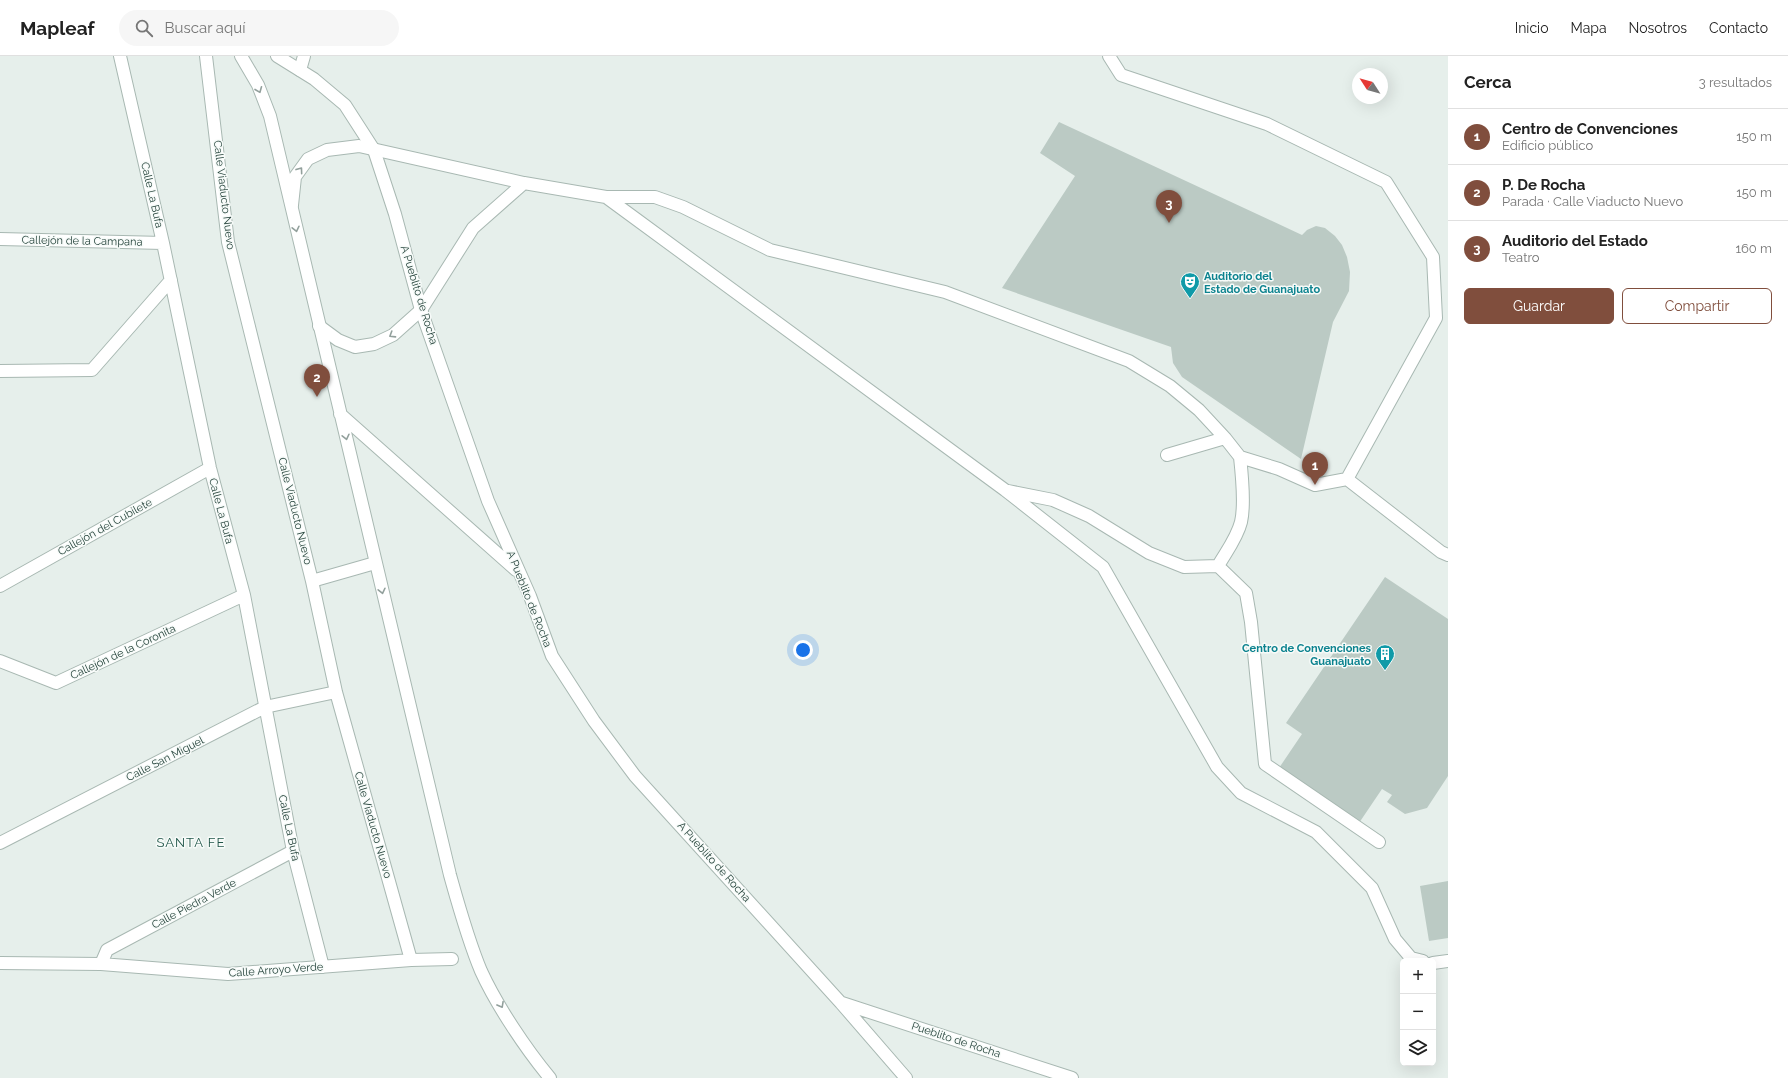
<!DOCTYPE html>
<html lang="es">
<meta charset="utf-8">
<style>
:root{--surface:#fff;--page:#f6f6f6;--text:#222;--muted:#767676;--line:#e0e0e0;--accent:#804e3d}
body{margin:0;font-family:Raleway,sans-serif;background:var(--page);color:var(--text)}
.controls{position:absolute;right:12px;bottom:12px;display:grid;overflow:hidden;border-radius:6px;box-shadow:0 4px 16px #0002}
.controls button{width:36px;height:36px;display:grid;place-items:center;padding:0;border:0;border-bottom:1px solid var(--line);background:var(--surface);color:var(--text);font:20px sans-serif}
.compass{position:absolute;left:1352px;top:12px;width:36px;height:36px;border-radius:50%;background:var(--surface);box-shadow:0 4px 16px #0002;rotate:306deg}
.you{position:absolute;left:803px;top:594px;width:14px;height:14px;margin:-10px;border:3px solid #fff;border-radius:50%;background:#1a73e8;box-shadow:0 0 0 6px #1a73e833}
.badge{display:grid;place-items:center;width:26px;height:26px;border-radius:50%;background:var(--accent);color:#fff;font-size:13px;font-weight:700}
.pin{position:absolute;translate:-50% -33px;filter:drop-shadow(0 1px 2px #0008)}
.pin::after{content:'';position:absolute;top:21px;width:14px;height:12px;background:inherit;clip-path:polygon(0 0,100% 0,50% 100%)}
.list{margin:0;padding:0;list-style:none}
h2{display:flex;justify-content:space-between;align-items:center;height:52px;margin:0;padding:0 16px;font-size:17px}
h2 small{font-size:13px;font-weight:400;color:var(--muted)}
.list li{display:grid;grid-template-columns:26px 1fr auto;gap:12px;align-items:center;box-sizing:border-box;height:56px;padding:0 16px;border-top:1px solid var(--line)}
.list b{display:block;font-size:15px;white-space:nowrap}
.list p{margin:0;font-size:13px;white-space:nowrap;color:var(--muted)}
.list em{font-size:13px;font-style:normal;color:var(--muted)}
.actions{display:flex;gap:8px;padding:12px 16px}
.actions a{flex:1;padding:9px 0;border:1px solid var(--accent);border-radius:6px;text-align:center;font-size:14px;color:var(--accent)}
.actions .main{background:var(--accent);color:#fff}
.icon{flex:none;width:22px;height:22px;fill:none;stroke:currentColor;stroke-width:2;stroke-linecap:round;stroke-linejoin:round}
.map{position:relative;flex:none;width:1448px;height:1022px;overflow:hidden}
header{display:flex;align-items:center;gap:24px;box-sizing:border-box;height:56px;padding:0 20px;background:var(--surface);border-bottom:1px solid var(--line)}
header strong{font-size:19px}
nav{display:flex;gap:22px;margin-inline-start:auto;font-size:14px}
.search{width:280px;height:36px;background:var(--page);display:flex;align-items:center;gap:10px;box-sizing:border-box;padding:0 14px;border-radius:22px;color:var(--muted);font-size:15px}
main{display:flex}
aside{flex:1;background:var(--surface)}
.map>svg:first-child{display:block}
</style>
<header>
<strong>Mapleaf</strong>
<div class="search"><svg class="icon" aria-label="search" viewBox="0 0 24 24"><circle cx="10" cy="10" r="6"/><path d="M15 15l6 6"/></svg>Buscar aquí</div>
<nav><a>Inicio</a><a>Mapa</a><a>Nosotros</a><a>Contacto</a></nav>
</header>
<main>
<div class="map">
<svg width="1448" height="1022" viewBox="0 0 1448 1022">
<rect width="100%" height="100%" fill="#e6efeb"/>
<path fill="#bbcac4" d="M1059 66 1302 179 1307 174 1316 170 1325 172 1335 180 1342 189 1347 201 1350 216 1349 235 1333 266 1301 403 1182 321 1173 307 1171 291 1002 232 1075 120 1040 97Z
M1385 521 1448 563V720L1427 752 1405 758 1387 746 1392 739 1382 733 1359 767 1279 712 1302 678 1286 667Z
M1448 825V882L1429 885 1420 830Z"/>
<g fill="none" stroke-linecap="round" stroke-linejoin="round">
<g stroke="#a8b8b2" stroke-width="14">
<path id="service" d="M1109 0 1121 19 1267 68 1386 126 1433 201 1436 262 1347 423
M300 14 304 0
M606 141 1005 434 1103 511 1217 711 1241 737 1316 776 1372 832 1395 883 1411 902 1423 905
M292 149 295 121 308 103 327 94 359 90 524 127 606 141H655L683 151 770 194 945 236 1129 305 1170 330 1199 354 1225 382 1240 401 1279 413 1315 429 1347 423 1441 496 1448 499
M319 270 338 284 355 291 374 288 393 279 421 254 473 172 524 127
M1167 399 1225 382
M1008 435 1053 444 1089 460 1149 497 1184 511 1218 510C1226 496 1237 482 1241 466 1245 449 1242 419 1240 401
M1218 510 1246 537 1251 566 1265 708 1379 786
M1433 907 1448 905"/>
</g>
<g stroke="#a8b8b2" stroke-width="14">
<path id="minor" d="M120 0 163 187 210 412 244 539 293 795 323 911
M206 0 228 186 312 525 336 636 411 904
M0 183 163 187
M0 315 92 314 171 224
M312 525 375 507
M0 530 210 412
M0 605 56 627 244 539
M0 787 265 651 336 636
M0 907 101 908 228 918 411 904 452 903
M101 908 107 894 293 795"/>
</g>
<g stroke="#a8b8b2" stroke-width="14">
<path id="tertiary" d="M241 0 258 29 270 60 450 819C459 851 468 884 481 915 497 950 526 993 550 1022
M277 0 314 23 345 49 374 94 395 158 421 254 488 445 530 540 552 600 594 665 635 720 841 947 906 1022
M340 358 516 514
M842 947 1072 1022"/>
</g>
<use href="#service" stroke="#fff" stroke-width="12"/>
<use href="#minor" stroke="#fff" stroke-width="12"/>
<use href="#tertiary" stroke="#fff" stroke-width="12"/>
</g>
<defs><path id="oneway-chevron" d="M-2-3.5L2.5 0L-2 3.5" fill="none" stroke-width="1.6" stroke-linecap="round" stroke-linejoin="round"/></defs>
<g stroke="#92a09c">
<use href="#oneway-chevron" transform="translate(259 34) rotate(68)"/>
<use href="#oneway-chevron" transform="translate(300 114) rotate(-54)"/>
<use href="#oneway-chevron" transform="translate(296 173) rotate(77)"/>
<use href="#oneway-chevron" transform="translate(392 279) rotate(148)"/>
<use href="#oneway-chevron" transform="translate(346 381) rotate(77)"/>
<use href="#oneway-chevron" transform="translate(382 535) rotate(77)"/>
<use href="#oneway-chevron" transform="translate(501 949) rotate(61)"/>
</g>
<defs>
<g id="theatre-pin" transform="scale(1)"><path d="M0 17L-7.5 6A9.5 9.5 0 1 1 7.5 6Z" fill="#0f9aa8" stroke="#f7fbf9"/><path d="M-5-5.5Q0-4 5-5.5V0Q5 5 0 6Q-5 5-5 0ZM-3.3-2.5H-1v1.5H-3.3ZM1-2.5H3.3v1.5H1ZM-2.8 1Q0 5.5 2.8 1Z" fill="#fff"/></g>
<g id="building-pin" transform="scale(1)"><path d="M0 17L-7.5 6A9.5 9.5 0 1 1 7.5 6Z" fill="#0f9aa8" stroke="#f7fbf9"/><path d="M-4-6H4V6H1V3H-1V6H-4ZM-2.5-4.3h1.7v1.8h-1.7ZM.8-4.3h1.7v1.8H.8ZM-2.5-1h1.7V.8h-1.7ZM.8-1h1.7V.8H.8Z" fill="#fff"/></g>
</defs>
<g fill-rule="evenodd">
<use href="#theatre-pin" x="1190" y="226"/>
<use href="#building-pin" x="1385" y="598"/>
</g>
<g text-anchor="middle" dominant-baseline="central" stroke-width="3" stroke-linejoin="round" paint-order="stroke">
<g font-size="11" fill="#24423a" stroke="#f7fbf9">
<text transform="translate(152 139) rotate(77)">Calle La Bufa</text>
<text transform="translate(224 139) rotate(83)">Calle Viaducto Nuevo</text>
<text transform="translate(82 185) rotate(1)">Callejón de la Campana</text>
<text transform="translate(419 239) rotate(73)">A Pueblito de Rocha</text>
<text transform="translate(221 455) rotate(75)">Calle La Bufa</text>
<text transform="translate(295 455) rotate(76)">Calle Viaducto Nuevo</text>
<text transform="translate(105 471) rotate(-29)">Callejón del Cubilete</text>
<text transform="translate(529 543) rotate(68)">A Pueblito de Rocha</text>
<text transform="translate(123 596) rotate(-25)">Callejón de la Coronita</text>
<text transform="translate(165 703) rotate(-27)">Calle San Miguel</text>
<text transform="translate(373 769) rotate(74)">Calle Viaducto Nuevo</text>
<text transform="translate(289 772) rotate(78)">Calle La Bufa</text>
<text transform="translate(714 806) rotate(48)">A Pueblito de Rocha</text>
<text transform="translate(194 848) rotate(-28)">Calle Piedra Verde</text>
<text transform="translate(276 914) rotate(-4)">Calle Arroyo Verde</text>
<text transform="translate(956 984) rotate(18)">Pueblito de Rocha</text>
</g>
<g font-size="11" font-weight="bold" fill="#0d838f" stroke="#f7fbf9" text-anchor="start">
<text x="1204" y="220">Auditorio del<tspan x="1204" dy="13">Estado de Guanajuato</tspan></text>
<text x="1371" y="592" text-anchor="end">Centro de Convenciones<tspan x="1371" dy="13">Guanajuato</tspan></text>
</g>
<g font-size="13" letter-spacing="1" fill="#1f5548" stroke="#f7fbf9">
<text x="191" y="786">SANTA FE</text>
</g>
</g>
</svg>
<div class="controls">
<button>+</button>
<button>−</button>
<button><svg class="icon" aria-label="layers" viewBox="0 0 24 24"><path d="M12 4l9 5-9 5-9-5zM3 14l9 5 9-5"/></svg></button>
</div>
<svg class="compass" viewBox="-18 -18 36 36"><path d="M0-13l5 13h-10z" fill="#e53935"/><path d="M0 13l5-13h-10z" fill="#767676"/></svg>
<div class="you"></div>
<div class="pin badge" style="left:1315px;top:429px">1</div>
<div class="pin badge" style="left:317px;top:341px">2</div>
<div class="pin badge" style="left:1169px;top:167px">3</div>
</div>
<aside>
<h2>Cerca<small>3 resultados</small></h2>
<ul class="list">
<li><span class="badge">1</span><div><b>Centro de Convenciones</b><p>Edificio público</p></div><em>150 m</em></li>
<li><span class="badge">2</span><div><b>P. De Rocha</b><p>Parada · Calle Viaducto Nuevo</p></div><em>150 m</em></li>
<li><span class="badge">3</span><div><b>Auditorio del Estado</b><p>Teatro</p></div><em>160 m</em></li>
</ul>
<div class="actions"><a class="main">Guardar</a><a>Compartir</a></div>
</aside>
</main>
